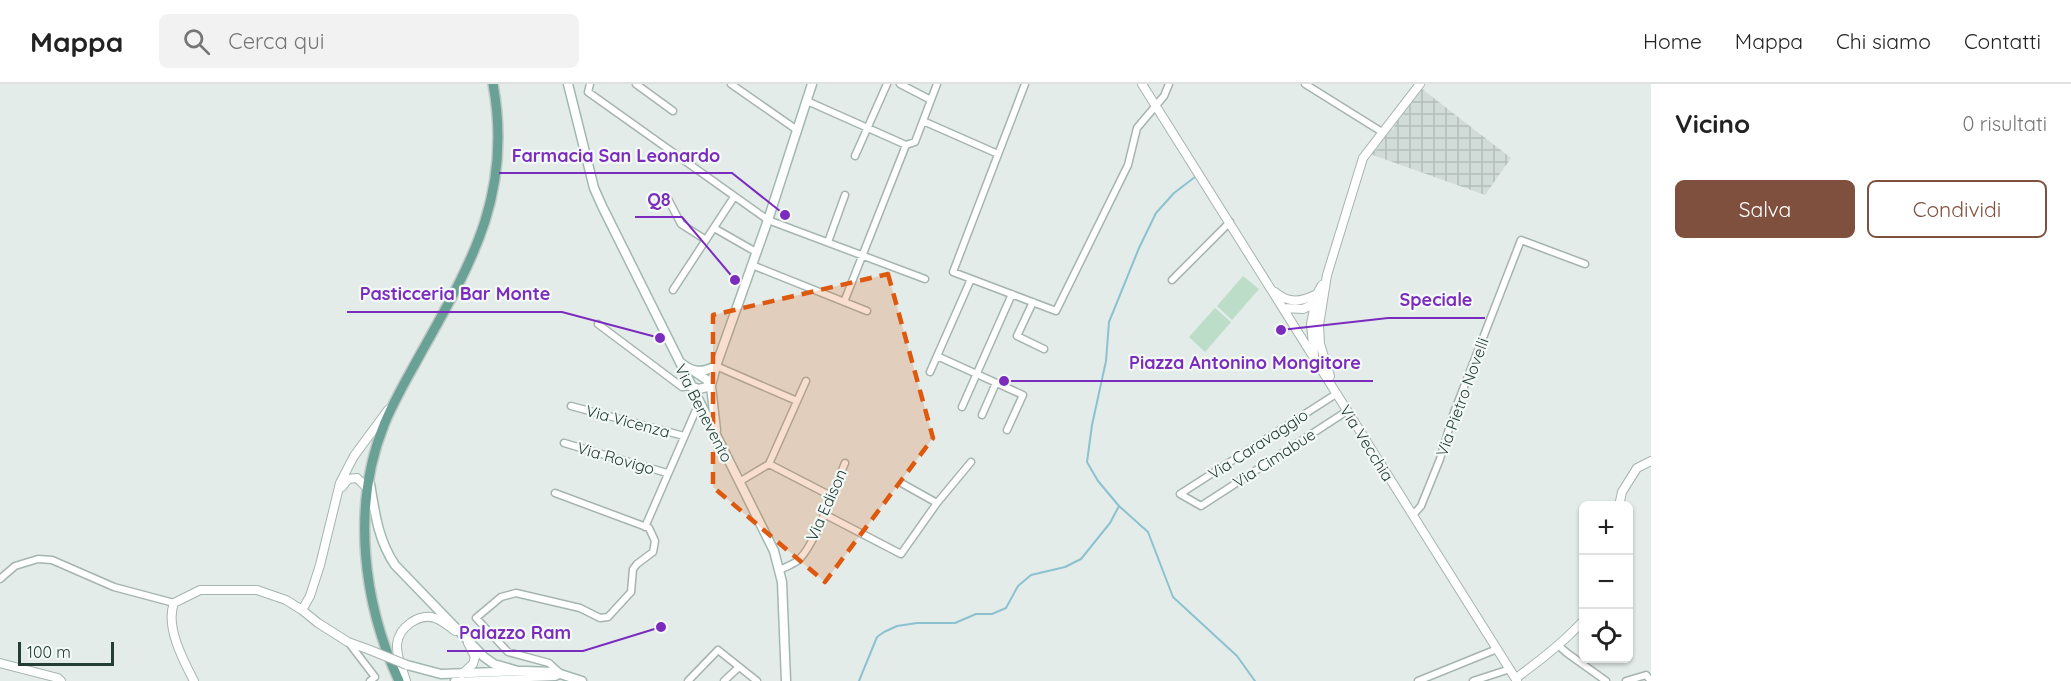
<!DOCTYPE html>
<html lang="it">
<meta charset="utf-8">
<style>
:root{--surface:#fff;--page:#f2f2f2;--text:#222;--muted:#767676;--line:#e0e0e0;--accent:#7e503d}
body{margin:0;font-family:Quicksand,sans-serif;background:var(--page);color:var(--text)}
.controls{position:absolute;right:18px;bottom:18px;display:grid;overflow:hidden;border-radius:9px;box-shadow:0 2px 4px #0004}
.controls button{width:54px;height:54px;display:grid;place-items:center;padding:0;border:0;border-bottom:2px solid var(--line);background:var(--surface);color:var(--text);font:30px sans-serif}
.scale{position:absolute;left:18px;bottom:15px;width:96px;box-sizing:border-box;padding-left:6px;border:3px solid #233d37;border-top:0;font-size:16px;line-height:21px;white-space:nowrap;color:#233d37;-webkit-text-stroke:4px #f3f9f6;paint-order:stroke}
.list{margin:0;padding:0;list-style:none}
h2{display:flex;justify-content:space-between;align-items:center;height:78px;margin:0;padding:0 24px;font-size:26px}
h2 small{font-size:20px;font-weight:400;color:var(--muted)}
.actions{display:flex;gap:12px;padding:18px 24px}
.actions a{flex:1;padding:14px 0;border:2px solid var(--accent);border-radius:9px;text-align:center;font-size:21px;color:var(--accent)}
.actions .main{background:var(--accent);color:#fff}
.icon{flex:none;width:33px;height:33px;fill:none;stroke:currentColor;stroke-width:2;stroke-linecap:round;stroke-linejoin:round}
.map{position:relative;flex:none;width:1651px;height:597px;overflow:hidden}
header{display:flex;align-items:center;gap:36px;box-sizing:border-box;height:84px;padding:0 30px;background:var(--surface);border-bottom:2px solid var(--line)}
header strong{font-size:28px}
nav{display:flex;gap:33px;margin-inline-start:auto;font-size:21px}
.search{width:420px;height:54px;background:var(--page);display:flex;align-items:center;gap:15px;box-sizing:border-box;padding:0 21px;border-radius:9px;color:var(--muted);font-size:22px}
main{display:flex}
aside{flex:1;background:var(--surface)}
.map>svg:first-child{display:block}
</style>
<header>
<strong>Mappa</strong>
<div class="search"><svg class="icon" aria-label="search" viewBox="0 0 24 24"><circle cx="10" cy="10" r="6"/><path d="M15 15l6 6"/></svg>Cerca qui</div>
<nav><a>Home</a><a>Mappa</a><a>Chi siamo</a><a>Contatti</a></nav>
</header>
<main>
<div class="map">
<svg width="1651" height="597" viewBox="0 0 1651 597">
<defs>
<pattern id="industrial-grid" width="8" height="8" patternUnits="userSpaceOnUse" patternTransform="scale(1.5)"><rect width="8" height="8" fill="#d1dcd8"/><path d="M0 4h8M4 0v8" fill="none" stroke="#b3beba"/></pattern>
</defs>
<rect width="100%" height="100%" fill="#e3ece9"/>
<path fill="url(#industrial-grid)" d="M1422 5 1511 74 1485 111 1370 70 1376 66 1386 49 1394 44 1396 36Z"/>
<path fill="#bcddc7" d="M1243 192 1259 205 1232 236 1217 222Z
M1215 224 1231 238 1205 268 1189 253Z"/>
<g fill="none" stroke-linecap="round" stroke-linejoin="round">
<path stroke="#8cc2d0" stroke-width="2" d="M1195 93 1174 109 1156 129 1139 164 1109 238 1106 277 1092 341 1087 378 1098 397 1119 422 1148 448 1173 513 1237 572 1255 597
M859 597 877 553 884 548 897 542 917 539H955L976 530H992L1006 524 1018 502 1031 491 1065 483 1081 475 1110 439 1119 422"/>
<g stroke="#a6b4b0" stroke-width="9">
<path id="minor" d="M590 0 588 8 768 136 925 195
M636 0 673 27
M731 0 797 46
M900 0 931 16
M1025 0 953 188 1056 227 1128 81 1137 44 1164 12 1169 0
M1305 0 1382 48
M807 17 906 61
M923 37 998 70
M855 72 887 0
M667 113 681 140 706 156
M714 144 756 168
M828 158 845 111
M752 181 867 227
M1172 196 1230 138
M673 206 734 113
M844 218 906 61 915 58 937 0
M1033 218 1017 252 1044 265
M598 240 682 303 690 302
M937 272 1023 311 1007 346
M716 282 797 317
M930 288 971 195
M1336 310 1180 410 1201 422 1347 327
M571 322 684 352
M962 323 1012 210
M982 331 996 299
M564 359 667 389
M769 380 831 412
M739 398 769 380 806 297
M903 400 937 419
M824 430 901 470 937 419 971 378
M1413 431 1421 422 1440 375 1453 331 1521 156 1585 180
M645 443 699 319
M780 486C785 483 792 481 797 477 814 465 836 400 845 379
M0 495 15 482 38 475 52 476 114 503 174 519
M349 559 375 593 370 597
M1559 562 1567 569 1606 597
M454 597 555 593 561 590 549 579 508 568 476 534 501 513 516 509 580 524 600 534 608 533 631 508 633 485 637 480 653 468 655 457 649 444 555 409
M688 597 718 566 757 597
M724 597 739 583
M1418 597 1497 565
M1473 597 1510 585
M1626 597 1646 591 1651 597"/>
</g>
<g stroke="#a6b4b0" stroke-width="10">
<path id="tertiary" d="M1142 0 1517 597
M1275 208C1289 220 1301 218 1317 210L1322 201
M1283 224 1303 225 1316 219
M1314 271 1311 240 1317 210
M1330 292 1320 260 1319 241 1327 191 1363 74 1420 0
M342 403 348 395 357 394 368 405
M1619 422 1622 408 1637 384 1651 377
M302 526 310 512 320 481 340 399 354 372 388 326
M0 579 58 594 61 597
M462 590 473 580 475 573 468 559
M1516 594C1541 576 1563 559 1584 536
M194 597C183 576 165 542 174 519L200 506H257L286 516 302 526 318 539 348 558 370 566
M406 597C403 586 396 572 397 560 399 543 419 529 435 534 443 537 449 542 455 547"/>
</g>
<g stroke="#a1b8b1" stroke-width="11">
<path id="secondary" d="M568 0 594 104 602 122 774 467 782 498 786 597
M680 278C692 289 702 289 716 282
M690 302 699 305 711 302 707 296 695 288
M716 346 711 302 716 282 768 136 812 0
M370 400C375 429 378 456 395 481L484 573 494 580 518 587
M407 581 441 590 525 587 554 588 582 597"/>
</g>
<g stroke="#c1c9c7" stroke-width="12">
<path id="primary" d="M399 597C363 519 351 423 384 341 394 316 408 293 421 269 472 178 513 109 493 0"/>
</g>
<use href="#minor" stroke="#fff" stroke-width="6"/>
<use href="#tertiary" stroke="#fff" stroke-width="8"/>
<use href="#secondary" stroke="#fff" stroke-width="8"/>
<use href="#primary" stroke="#69a195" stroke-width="9"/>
<g stroke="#a6b4b0" stroke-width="10" stroke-linecap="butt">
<path id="tertiary-bridge" d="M370 566 407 581"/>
</g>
<use href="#tertiary-bridge" stroke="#fff" stroke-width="8"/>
</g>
<path fill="#de580e" fill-opacity="0.2" stroke="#de580e" stroke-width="4.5" stroke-dasharray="12 8" stroke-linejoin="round" d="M888 190 933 354 825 498 713 403V231Z"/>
<g text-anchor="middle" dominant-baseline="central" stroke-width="4.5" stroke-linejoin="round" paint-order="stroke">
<g font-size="16" fill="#233d37" stroke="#f3f9f6">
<text transform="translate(1462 313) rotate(-70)">Via Pietro Novelli</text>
<text transform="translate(704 329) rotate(63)">Via Benevento</text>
<text transform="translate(628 337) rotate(15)">Via Vicenza</text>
<text transform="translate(1367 359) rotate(58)">Via Vecchia</text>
<text transform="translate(1258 360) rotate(-33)">Via Caravaggio</text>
<text transform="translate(616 374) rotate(16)">Via Rovigo</text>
<text transform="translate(1274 374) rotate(-33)">Via Cimabue</text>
<text transform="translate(826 421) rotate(-66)">Via Edison</text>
</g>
</g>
<path fill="none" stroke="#7b2cbf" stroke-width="2" d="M785 131L732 89H499M735 196L682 133H635M660 254L562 228H347M1281 246L1388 234H1485M1004 297L1118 297H1373M661 543L583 567H447"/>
<g fill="#7b2cbf" stroke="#f3f9f6" stroke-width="2">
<circle cx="785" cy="131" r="6"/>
<circle cx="735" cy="196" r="6"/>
<circle cx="660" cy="254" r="6"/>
<circle cx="1281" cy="246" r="6"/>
<circle cx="1004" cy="297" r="6"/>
<circle cx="661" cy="543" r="6"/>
</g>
<g font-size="18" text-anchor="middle" font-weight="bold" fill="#7b2cbf" stroke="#f3f9f6" stroke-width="4.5" stroke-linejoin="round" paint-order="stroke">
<text x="616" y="78">Farmacia San Leonardo</text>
<text x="659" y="122">Q8</text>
<text x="455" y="216">Pasticceria Bar Monte</text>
<text x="1436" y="222">Speciale</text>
<text x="1245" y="285">Piazza Antonino Mongitore</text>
<text x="515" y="555">Palazzo Ram</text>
</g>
</svg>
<div class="controls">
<button>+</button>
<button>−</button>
<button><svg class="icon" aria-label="locate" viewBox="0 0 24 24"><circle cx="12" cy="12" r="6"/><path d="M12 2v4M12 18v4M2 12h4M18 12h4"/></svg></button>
</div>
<div class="scale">100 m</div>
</div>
<aside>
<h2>Vicino<small>0 risultati</small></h2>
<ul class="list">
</ul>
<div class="actions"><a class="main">Salva</a><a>Condividi</a></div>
</aside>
</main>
